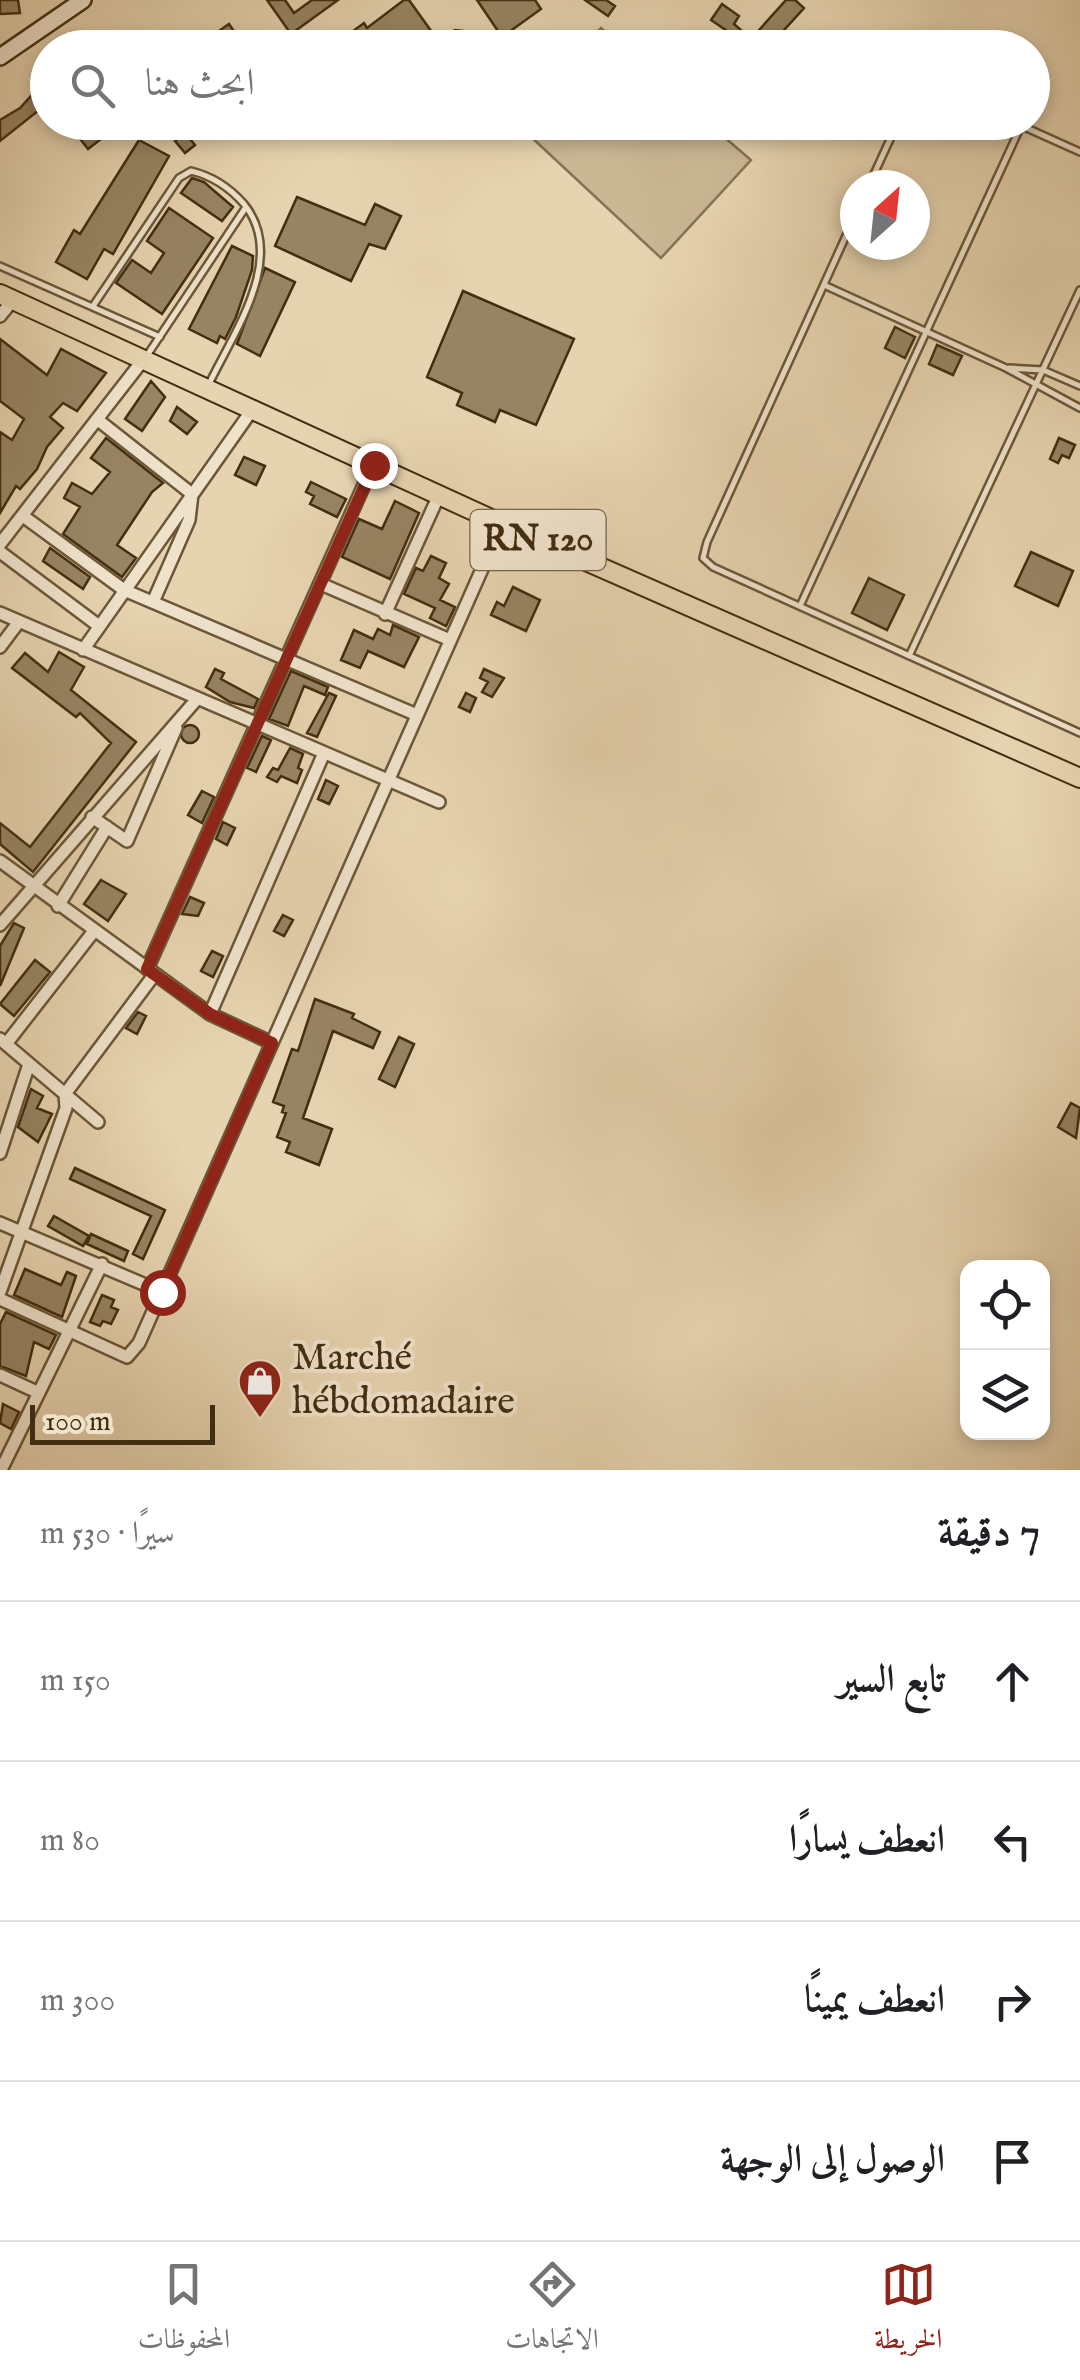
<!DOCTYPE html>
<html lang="ar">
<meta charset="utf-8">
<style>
:root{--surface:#fff;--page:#f6f6f6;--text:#202124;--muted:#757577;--line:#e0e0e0;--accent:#8f2418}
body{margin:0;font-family:"IM FELL English",Amiri,serif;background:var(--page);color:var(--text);direction:rtl}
.controls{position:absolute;right:30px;bottom:30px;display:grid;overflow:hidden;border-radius:20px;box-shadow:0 5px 15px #0003}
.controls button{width:90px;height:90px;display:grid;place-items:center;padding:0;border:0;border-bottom:2px solid var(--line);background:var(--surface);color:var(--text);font:50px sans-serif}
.compass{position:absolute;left:840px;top:170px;width:90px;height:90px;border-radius:50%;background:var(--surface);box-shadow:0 5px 15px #0003;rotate:27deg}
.scale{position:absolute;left:30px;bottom:25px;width:185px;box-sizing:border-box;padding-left:10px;border:5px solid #422e10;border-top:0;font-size:28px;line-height:35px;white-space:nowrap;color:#422e10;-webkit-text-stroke:8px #efe2cb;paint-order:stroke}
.stop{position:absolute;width:30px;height:30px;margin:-22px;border:8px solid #8f2418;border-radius:50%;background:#fff}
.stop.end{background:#8f2418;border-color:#fff;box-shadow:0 2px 10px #0008}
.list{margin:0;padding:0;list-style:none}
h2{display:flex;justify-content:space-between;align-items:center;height:130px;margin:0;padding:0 40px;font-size:42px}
h2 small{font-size:32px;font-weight:400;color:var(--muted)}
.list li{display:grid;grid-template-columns:65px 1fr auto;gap:30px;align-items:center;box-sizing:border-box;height:160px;padding:0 40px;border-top:2px solid var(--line)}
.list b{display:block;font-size:38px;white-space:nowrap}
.list em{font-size:32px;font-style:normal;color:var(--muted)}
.icon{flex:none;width:55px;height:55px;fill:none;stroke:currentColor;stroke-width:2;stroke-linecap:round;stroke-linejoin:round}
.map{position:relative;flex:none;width:1080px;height:1470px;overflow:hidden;direction:ltr}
.search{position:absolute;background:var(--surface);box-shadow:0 5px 15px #0003;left:30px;right:30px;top:30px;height:110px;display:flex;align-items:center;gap:25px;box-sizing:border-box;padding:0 35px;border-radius:55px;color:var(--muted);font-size:38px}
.sheet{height:770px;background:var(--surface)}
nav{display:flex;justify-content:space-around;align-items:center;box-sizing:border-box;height:140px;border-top:2px solid var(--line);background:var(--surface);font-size:28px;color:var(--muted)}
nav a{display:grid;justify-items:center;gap:5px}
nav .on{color:var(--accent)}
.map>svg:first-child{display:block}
</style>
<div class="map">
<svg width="1080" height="1470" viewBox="0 0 1080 1470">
<rect width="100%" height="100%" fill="#e6d3af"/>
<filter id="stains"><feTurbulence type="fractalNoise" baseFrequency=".002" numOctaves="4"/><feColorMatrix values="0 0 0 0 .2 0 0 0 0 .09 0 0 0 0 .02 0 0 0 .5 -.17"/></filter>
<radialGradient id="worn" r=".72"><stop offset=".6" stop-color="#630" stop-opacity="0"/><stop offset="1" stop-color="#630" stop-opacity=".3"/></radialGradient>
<path fill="#cab794" stroke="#867252" stroke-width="2.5" d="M601 28 624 47H583Z
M515 122 708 123 751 160 661 258Z"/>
<path fill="#978463" stroke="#422e10" stroke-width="2.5" d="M0 0H18L20 13 0 14Z
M267 0H285L294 13 312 0H338L291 34Z
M404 0H409L439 42 455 30 463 31 469 39 464 42 467 48H330L364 23 367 28Z
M477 0H535L541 9 502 37Z
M585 0H606L615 6 608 16Z
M786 0H795L804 8 776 39 771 34 761 48H718L730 33 711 20 722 4 739 16 734 24 751 39Z
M229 24 245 48H212L222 41 216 33Z
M40 86 48 93V103L0 141V120L20 108Z
M67 122H88L101 139 88 149Z
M185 133 195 145 185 153 175 141Z
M139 140 169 156 113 254 104 249 87 279 56 262 74 230 80 234Z
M192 178 204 182 233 207 222 221 181 193Z
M297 197 365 225 375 204 401 216 385 249 369 244 351 281 275 246Z
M169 208 213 238 162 314 116 283 132 260 151 273 164 253 147 241Z
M232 246 253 256 252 270 236 317 225 339 220 336 217 343 189 329Z
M265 268 295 282 260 356 237 344Z
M463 291 574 339 536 425 500 410 495 422 457 405 462 393 427 377Z
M895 327 915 337 905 358 885 348Z
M0 339 47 375 61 349 106 373 77 411 63 403 50 417 63 428 47 447 37 469 20 489 16 486 0 513V432L12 440 24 419 0 401Z
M937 345 962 356 953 375 929 364Z
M151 381 165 397 142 431 125 419Z
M177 407 197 422 187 434 170 421Z
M106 438 163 483 152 492 117 545 136 558 122 577 63 534 80 507 64 498 72 483 92 494 110 472 91 458Z
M1059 438 1075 445 1069 458 1062 455 1058 463 1050 459Z
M244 457 265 466 256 485 235 475Z
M311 482 346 499 337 517 310 504 314 496 306 492Z
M395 501 419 513 390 579 342 557 359 519 382 529Z
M50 548 90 577 83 589 43 561Z
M1031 552 1073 571 1058 606 1015 586Z
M431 556 446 563 439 578 449 584 440 600 455 607 446 626 430 618 435 608 404 594 416 568 423 571Z
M869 578 904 595 887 630 852 613Z
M513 587 540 600 526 631 491 615 497 602 504 606Z
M393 625 419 637 404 667 368 651 360 668 341 660 354 630 373 639 378 629 390 635Z
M59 652 84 667 71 690 136 742 33 872 0 844V823L30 847 111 743 80 713 76 717 12 668 25 653 48 672Z
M215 669 224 673 221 679 258 699 254 708 230 702 206 687Z
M484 669 504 678 492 697 482 692 488 682 480 678Z
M291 671 328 687 325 695 304 686 288 726 269 719Z
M329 693 336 696 317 737 307 733Z
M466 693 476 698 470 712 459 707Z
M181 734a9 9 0 1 1 18 0a9 9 0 1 1-18 0Z
M262 736 271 740 256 772 247 768Z
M290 748 303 754 298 768 302 770 297 783 281 776 277 782 267 777 273 768 278 770Z
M326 780 338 786 329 804 318 799Z
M202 791 214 797 202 823 188 815Z
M223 822 235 828 227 845 216 839Z
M101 880 126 894 108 921 84 904Z
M190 897 204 903 198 916 182 914Z
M283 915 293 920 284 936 274 931Z
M14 923 24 928 0 986V946Z
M212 951 223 956 213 977 201 971Z
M35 960 50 972 14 1016 0 1004Z
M315 999 354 1014 352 1018 380 1032 373 1048 333 1031 303 1118 332 1129 319 1165 286 1152 290 1142 277 1137 286 1113 282 1112 284 1106 273 1102 292 1049 298 1051Z
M138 1012 146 1016 137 1034 126 1028Z
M399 1037 414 1044 395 1087 379 1079Z
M31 1089 43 1096 37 1108 52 1114 38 1142 18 1127Z
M1071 1103 1080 1108 1076 1138 1058 1127Z
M75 1168 165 1210 143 1259 133 1254 151 1216 70 1179Z
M54 1216 89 1236 83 1246 48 1226Z
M91 1234 128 1251 124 1261 87 1244Z
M25 1269 61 1285 67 1272 76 1276 62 1317 14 1295Z
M102 1295 114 1300 111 1307 118 1310 111 1324 103 1321 100 1326 90 1322Z
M6 1312 56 1335 49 1349 34 1342 26 1376 0 1366V1324Z
M3 1404 19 1412 11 1429 0 1423Z"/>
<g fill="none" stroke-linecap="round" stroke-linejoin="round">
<g stroke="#6b5738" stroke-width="10">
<path id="lane" d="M1013 122 1080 152
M869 185 898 122
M855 216 707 542 703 558 713 567 1080 733
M0 266 160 337
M824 285 1006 368 1080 408
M93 306 179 178 191 171C212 176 230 188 244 204 288 258 233 333 208 386
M148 354 246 207
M1009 368 1043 370 1080 386
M800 606 1021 126
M909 656 1080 290"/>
</g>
<g stroke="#6b5738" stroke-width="16">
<path id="street" d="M0 316 13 300
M98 420 192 494 189 520 153 602
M23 516 124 590 417 715
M0 544 143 360
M0 552 99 626
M321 584 450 640
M0 613 439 802
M385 614 439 495
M0 647 18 623
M83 650 252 410
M92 817 127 841 176 728
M0 861 210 1014 272 1043
M58 906 107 827
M0 925 197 699
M147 969 373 465
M210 1014 324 753
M0 1039 98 1122
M6 1044 94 931
M0 1153 29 1064
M0 1223 162 1292
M0 1292 66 1108 65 1094 154 975
M0 1299 127 1357 139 1343 502 524
M0 1375 39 1393
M1 1470 102 1264"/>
</g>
<g stroke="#422e10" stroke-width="20">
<path id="secondary" d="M0 57 83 0"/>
</g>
<g stroke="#422e10" stroke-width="22">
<path id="primary" d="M0 294 502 524 1080 778"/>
</g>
<use href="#lane" stroke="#efe2cb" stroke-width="5"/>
<use href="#street" stroke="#efe2cb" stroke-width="11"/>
<use href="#secondary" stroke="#efe2cb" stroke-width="15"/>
<use href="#primary" stroke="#e6d3af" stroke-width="18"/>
</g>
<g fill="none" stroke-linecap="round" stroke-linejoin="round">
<path stroke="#8f2418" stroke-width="12" d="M162 1292 272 1043 210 1014 147 969 374 465"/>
</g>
<defs>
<g id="shop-pin" transform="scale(2.25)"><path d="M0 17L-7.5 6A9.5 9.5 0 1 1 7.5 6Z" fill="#8f2418" stroke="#efe2cb"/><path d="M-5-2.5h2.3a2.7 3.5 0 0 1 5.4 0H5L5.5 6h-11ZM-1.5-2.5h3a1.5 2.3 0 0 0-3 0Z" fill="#fff"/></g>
</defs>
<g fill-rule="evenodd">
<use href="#shop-pin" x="260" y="1381"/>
</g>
<g text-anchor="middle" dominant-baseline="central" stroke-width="8" stroke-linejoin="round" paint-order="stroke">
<rect fill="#efe2cb" stroke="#766448" stroke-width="2.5" x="470.5" y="510" width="135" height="60" rx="8"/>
<g font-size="35" font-weight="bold" fill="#422e10">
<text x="538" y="540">RN 120</text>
</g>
<g font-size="38" fill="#422e10" stroke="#efe2cb" text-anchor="start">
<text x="292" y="1359">Marché<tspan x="292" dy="44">hébdomadaire</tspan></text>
</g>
</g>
<rect width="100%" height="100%" filter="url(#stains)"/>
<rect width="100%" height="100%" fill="url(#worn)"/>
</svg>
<div class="controls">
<button><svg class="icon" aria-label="locate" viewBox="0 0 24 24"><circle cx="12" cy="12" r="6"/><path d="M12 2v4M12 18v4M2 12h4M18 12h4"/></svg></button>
<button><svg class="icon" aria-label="layers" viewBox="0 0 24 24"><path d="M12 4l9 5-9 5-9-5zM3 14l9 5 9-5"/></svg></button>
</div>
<svg class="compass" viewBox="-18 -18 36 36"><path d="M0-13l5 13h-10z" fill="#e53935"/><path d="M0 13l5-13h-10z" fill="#757577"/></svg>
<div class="scale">100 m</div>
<div class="stop" style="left:162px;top:1292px"></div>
<div class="stop end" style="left:374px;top:465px"></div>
<div class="search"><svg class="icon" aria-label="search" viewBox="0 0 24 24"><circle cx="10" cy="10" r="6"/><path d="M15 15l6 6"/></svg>ابحث هنا</div>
</div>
<section class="sheet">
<h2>7 دقيقة<small>سيرًا · 530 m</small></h2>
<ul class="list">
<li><svg class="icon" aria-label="ahead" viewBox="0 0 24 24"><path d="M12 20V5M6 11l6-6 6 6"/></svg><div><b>تابع السير</b></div><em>150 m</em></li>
<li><svg class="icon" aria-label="left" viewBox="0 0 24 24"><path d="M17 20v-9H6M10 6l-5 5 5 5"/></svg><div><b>انعطف يسارًا</b></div><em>80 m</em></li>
<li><svg class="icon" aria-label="right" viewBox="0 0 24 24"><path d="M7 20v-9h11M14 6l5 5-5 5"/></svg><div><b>انعطف يمينًا</b></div><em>300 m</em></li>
<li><svg class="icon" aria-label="arrive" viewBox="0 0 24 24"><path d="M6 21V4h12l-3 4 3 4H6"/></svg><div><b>الوصول إلى الوجهة</b></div></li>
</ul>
</section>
<nav>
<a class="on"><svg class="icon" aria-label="map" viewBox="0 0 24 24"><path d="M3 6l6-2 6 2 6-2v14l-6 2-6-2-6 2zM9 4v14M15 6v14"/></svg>الخريطة</a>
<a><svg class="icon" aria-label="directions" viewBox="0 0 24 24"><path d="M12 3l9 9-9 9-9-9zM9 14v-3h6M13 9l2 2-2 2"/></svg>الاتجاهات</a>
<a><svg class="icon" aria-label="saved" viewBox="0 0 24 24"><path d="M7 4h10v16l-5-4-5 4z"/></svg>المحفوظات</a>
</nav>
